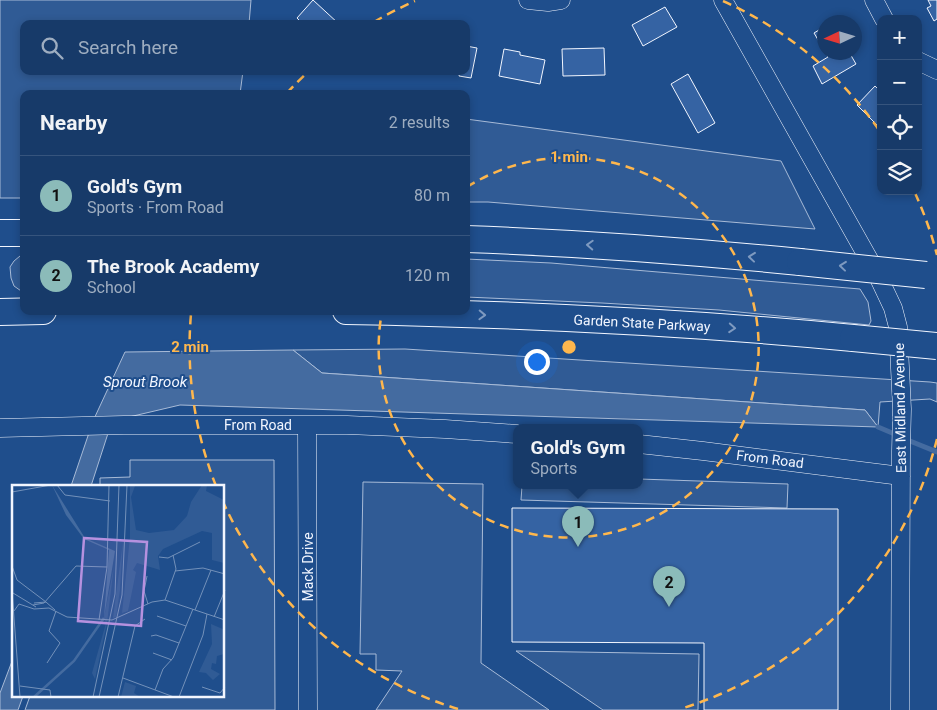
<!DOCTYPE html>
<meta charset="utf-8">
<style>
:root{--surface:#173a69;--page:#244571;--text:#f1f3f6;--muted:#9eadc0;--line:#36547d;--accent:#8bbbb9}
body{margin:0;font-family:Roboto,sans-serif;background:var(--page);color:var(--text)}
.controls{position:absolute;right:15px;top:15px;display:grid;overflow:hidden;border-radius:10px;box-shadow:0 2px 8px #0003}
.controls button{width:45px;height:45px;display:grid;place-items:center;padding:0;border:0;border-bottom:1px solid var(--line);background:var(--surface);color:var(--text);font:25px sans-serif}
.compass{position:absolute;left:817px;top:15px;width:45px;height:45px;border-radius:50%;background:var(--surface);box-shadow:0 2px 8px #0003;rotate:266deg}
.you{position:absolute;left:536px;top:361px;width:18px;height:18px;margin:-12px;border:4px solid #fff;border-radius:50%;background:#1a73e8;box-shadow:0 0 0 8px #1a73e833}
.badge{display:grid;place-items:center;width:32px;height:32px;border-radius:50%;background:var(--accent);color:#111;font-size:16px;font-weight:700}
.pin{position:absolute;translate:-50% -41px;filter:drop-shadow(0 1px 2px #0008)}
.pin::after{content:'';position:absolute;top:26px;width:18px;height:15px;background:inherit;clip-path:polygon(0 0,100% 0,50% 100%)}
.popup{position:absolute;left:513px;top:424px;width:130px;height:65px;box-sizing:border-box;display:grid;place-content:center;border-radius:10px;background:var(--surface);filter:drop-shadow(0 1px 4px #0005);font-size:16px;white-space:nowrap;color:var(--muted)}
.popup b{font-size:19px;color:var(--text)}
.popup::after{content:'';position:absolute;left:50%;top:100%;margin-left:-10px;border:10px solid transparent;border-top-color:var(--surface)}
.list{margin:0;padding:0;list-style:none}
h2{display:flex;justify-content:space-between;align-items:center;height:65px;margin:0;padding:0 20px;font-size:21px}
h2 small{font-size:16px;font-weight:400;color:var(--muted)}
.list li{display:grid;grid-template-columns:32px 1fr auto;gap:15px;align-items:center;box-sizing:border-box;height:80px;padding:0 20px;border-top:1px solid var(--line)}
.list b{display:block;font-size:19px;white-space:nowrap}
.list p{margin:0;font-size:16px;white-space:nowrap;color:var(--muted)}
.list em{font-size:16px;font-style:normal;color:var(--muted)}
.icon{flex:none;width:28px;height:28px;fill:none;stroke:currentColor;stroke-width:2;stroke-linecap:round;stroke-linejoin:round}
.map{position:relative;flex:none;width:937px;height:710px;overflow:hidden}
.search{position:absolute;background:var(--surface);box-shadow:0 2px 8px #0003;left:20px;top:20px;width:450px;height:55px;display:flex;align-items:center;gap:12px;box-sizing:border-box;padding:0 18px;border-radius:10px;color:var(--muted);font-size:19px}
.panel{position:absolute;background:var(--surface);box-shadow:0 2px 8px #0003;left:20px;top:90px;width:450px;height:225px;border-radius:10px}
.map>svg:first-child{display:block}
</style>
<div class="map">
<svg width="937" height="710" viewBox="0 0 937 710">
<rect width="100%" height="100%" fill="#1f4e8c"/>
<path fill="#305b95" stroke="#a8bbd7" d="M0 0H251L249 24H24V71H243L240 94H24V198H0Z
M466 119 781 161 815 229 488 202H466Z
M20 256H24V293L14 286 11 278 10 267 14 261Z
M466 259 551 263 860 289 868 302 871 321 869 325 719 310 602 303 466 297Z
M405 349 930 382 937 383V402L930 399 880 402 878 427 865 410 322 373 293 350Z
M130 460H274L275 710H25L30 696H224V486H100V478L130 477Z
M639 479 788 484 787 508 521 500 522 486H639Z
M363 482 483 484 481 663 549 710H376L402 671 376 670V654H360Z
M516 651 699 654 698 710H603Z"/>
<path fill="#446ba0" stroke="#a8bbd7" d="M293 350 322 373 865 410 878 427 180 405 112 421 91 486H71L93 421 125 352Z
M14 656V696H23L18 710H0V693Z"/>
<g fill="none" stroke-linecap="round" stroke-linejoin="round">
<path stroke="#446ba0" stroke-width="5" d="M878 427 897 435
M905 439 937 452"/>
</g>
<path fill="#3563a3" stroke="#f2f6ff" d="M313 0 339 24H303L297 18Z
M928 0H937V19L934 21 927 8 931 6Z
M665 7 677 27 643 46 632 25Z
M824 27V50L814 33Z
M466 46 477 48 471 78 459 76 460 71H466Z
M604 48 605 75 563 76 562 49Z
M504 49 520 52V55L545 60 540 84 499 76Z
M826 52H849L856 64 822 84 813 66 828 57Z
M688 74 715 123 698 133 671 84Z
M875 86 881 92V129L857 105Z
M512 508 838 509V710H704V643L512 642Z"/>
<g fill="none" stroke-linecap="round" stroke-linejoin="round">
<g stroke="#f2f6ff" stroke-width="19">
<path id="minor" d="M528 0 548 2 561 0
M723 0 876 272 893 308 898 327 902 409 901 451 900 710
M874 0 884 19
M918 61 937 70
M307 425 308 710
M0 428 124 425H347L445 429 517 434
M639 444 703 451 901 476"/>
</g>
<g stroke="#f2f6ff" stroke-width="28">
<path id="highway" d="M0 233H24
M466 239C578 243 689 251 800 262
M346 311C515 314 684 322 853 338
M0 312 43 311"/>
</g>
<use href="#minor" stroke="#1f4e8c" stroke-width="18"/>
<use href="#highway" stroke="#1f4e8c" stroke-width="26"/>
<g stroke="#f2f6ff" stroke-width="28" stroke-linecap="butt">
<path id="highway-bridge" d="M800 262 926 275
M853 338 937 346"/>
</g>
<use href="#highway-bridge" stroke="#1f4e8c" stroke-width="26"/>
</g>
<defs><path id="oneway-chevron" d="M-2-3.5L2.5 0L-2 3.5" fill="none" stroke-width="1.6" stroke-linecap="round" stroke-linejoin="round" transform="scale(1.25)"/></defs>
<g stroke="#7e9ac0">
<use href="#oneway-chevron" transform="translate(590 245) rotate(-177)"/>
<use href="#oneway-chevron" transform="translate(752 257) rotate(-174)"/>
<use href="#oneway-chevron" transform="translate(843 266) rotate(-174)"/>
<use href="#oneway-chevron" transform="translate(482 315) rotate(2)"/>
<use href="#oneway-chevron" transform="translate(732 328) rotate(4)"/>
</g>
<g fill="none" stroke="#ffb74d" stroke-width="2.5" stroke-dasharray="9 6">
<path d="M467 187A190 190 0 1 1 382 312"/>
<path d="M937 439A379 379 0 0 1 680 709M458 709A379 379 0 0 1 224 504M216 486A379 379 0 0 1 191 314M287 93A379 379 0 0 1 308 72M374 22A379 379 0 0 1 415 1M723 1A379 379 0 0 1 879 130M915 193A379 379 0 0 1 937 255"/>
</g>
<g text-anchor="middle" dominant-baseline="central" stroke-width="4" stroke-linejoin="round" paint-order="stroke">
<g font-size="14" fill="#f2f6ff" stroke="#1f4e8c">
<text transform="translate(642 323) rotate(3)">Garden State Parkway</text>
<text transform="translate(900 408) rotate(-91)">East Midland Avenue</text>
<text x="258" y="425">From Road</text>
<text transform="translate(770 459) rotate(7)">From Road</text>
<text transform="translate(308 567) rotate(-90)">Mack Drive</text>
</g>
<g font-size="15" font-style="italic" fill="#f2f6ff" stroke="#1f4e8c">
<text x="145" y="382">Sprout Brook</text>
</g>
</g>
<g transform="translate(12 485)">
<rect width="212" height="212" fill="#1f4e8c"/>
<path d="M118 0 123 1 119 12 124 45 137 48 162 45 175 31 179 17 190 0H195L194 6 212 15V78L200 75V48L190 46 151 64 146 71 148 85 125 78 121 85 124 87 116 126 110 128 118 52ZM111 56 108 105 104 132 101 133ZM102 81 95 138 83 194 80 188 94 138 92 133ZM199 139 213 145 212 169 205 171 204 179 200 178 199 184 208 189 201 195 194 188 187 187 200 159ZM113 197 124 201 122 208 128 212H109Z" fill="#305b95"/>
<path d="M40 0 73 53 103 66 92 133 97 65 72 54 54 30Z" fill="#446ba0"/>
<path fill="none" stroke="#446ba0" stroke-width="2.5" d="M22 212 62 176 92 133"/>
<path fill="none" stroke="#7391ba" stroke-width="1" d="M45 0 53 10 98 16M0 7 39 0M147 72 156 73 188 57M0 81 5 95 34 117M163 86 191 83 213 89M135 91 132 106 136 119M0 106 8 212M1 108 24 122M153 115 164 84 161 70M22 118 34 117 43 125M21 120 32 118 64 81 95 82M37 123 55 132 100 135 140 117 153 115 213 135M183 125 199 85M2 126 7 119 22 124 37 123M145 131 174 141M202 132 213 105M87 135 95 82 97 0M139 151 144 150 167 158M141 168 160 175M35 178 48 158 37 146 44 126M111 193 162 212M8 201 38 205 39 212M190 202 208 208 213 202M143 205 151 184 161 173 181 124M81 212 103 109 107 0M87 212 110 110 115 0M106 212 123 141 133 134M167 212 191 150 195 129"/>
<path fill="#b691df" fill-opacity="0.15" stroke="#b691df" stroke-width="2.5" d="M72 53 135 57 129 141 66 136Z"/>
<rect width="212" height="212" fill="none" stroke="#f2f6ff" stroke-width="2.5"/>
</g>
<circle cx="569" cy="347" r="8" fill="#ffb74d" stroke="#1f4e8c" stroke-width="2.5"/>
<g font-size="15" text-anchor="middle" font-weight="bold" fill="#ffb74d" stroke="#1f4e8c" stroke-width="4" stroke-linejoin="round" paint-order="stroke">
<text x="569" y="162">1 min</text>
<text x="190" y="352">2 min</text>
</g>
</svg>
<div class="controls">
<button>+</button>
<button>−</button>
<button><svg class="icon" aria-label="locate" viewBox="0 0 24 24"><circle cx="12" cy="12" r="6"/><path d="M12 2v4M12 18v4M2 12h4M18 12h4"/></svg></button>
<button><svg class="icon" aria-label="layers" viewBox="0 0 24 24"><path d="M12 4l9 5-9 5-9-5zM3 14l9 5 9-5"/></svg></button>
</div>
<svg class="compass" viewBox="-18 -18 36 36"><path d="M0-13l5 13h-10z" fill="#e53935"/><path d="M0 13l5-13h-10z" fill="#9eadc0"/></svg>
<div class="you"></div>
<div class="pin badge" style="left:578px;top:547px">1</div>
<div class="popup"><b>Gold's Gym</b>Sports</div>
<div class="pin badge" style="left:669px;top:607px">2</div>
<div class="search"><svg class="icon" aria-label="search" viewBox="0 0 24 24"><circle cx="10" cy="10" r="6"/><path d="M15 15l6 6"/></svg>Search here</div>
<section class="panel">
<h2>Nearby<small>2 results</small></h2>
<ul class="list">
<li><span class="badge">1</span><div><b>Gold's Gym</b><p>Sports · From Road</p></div><em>80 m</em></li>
<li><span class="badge">2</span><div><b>The Brook Academy</b><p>School</p></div><em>120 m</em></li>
</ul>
</section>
</div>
